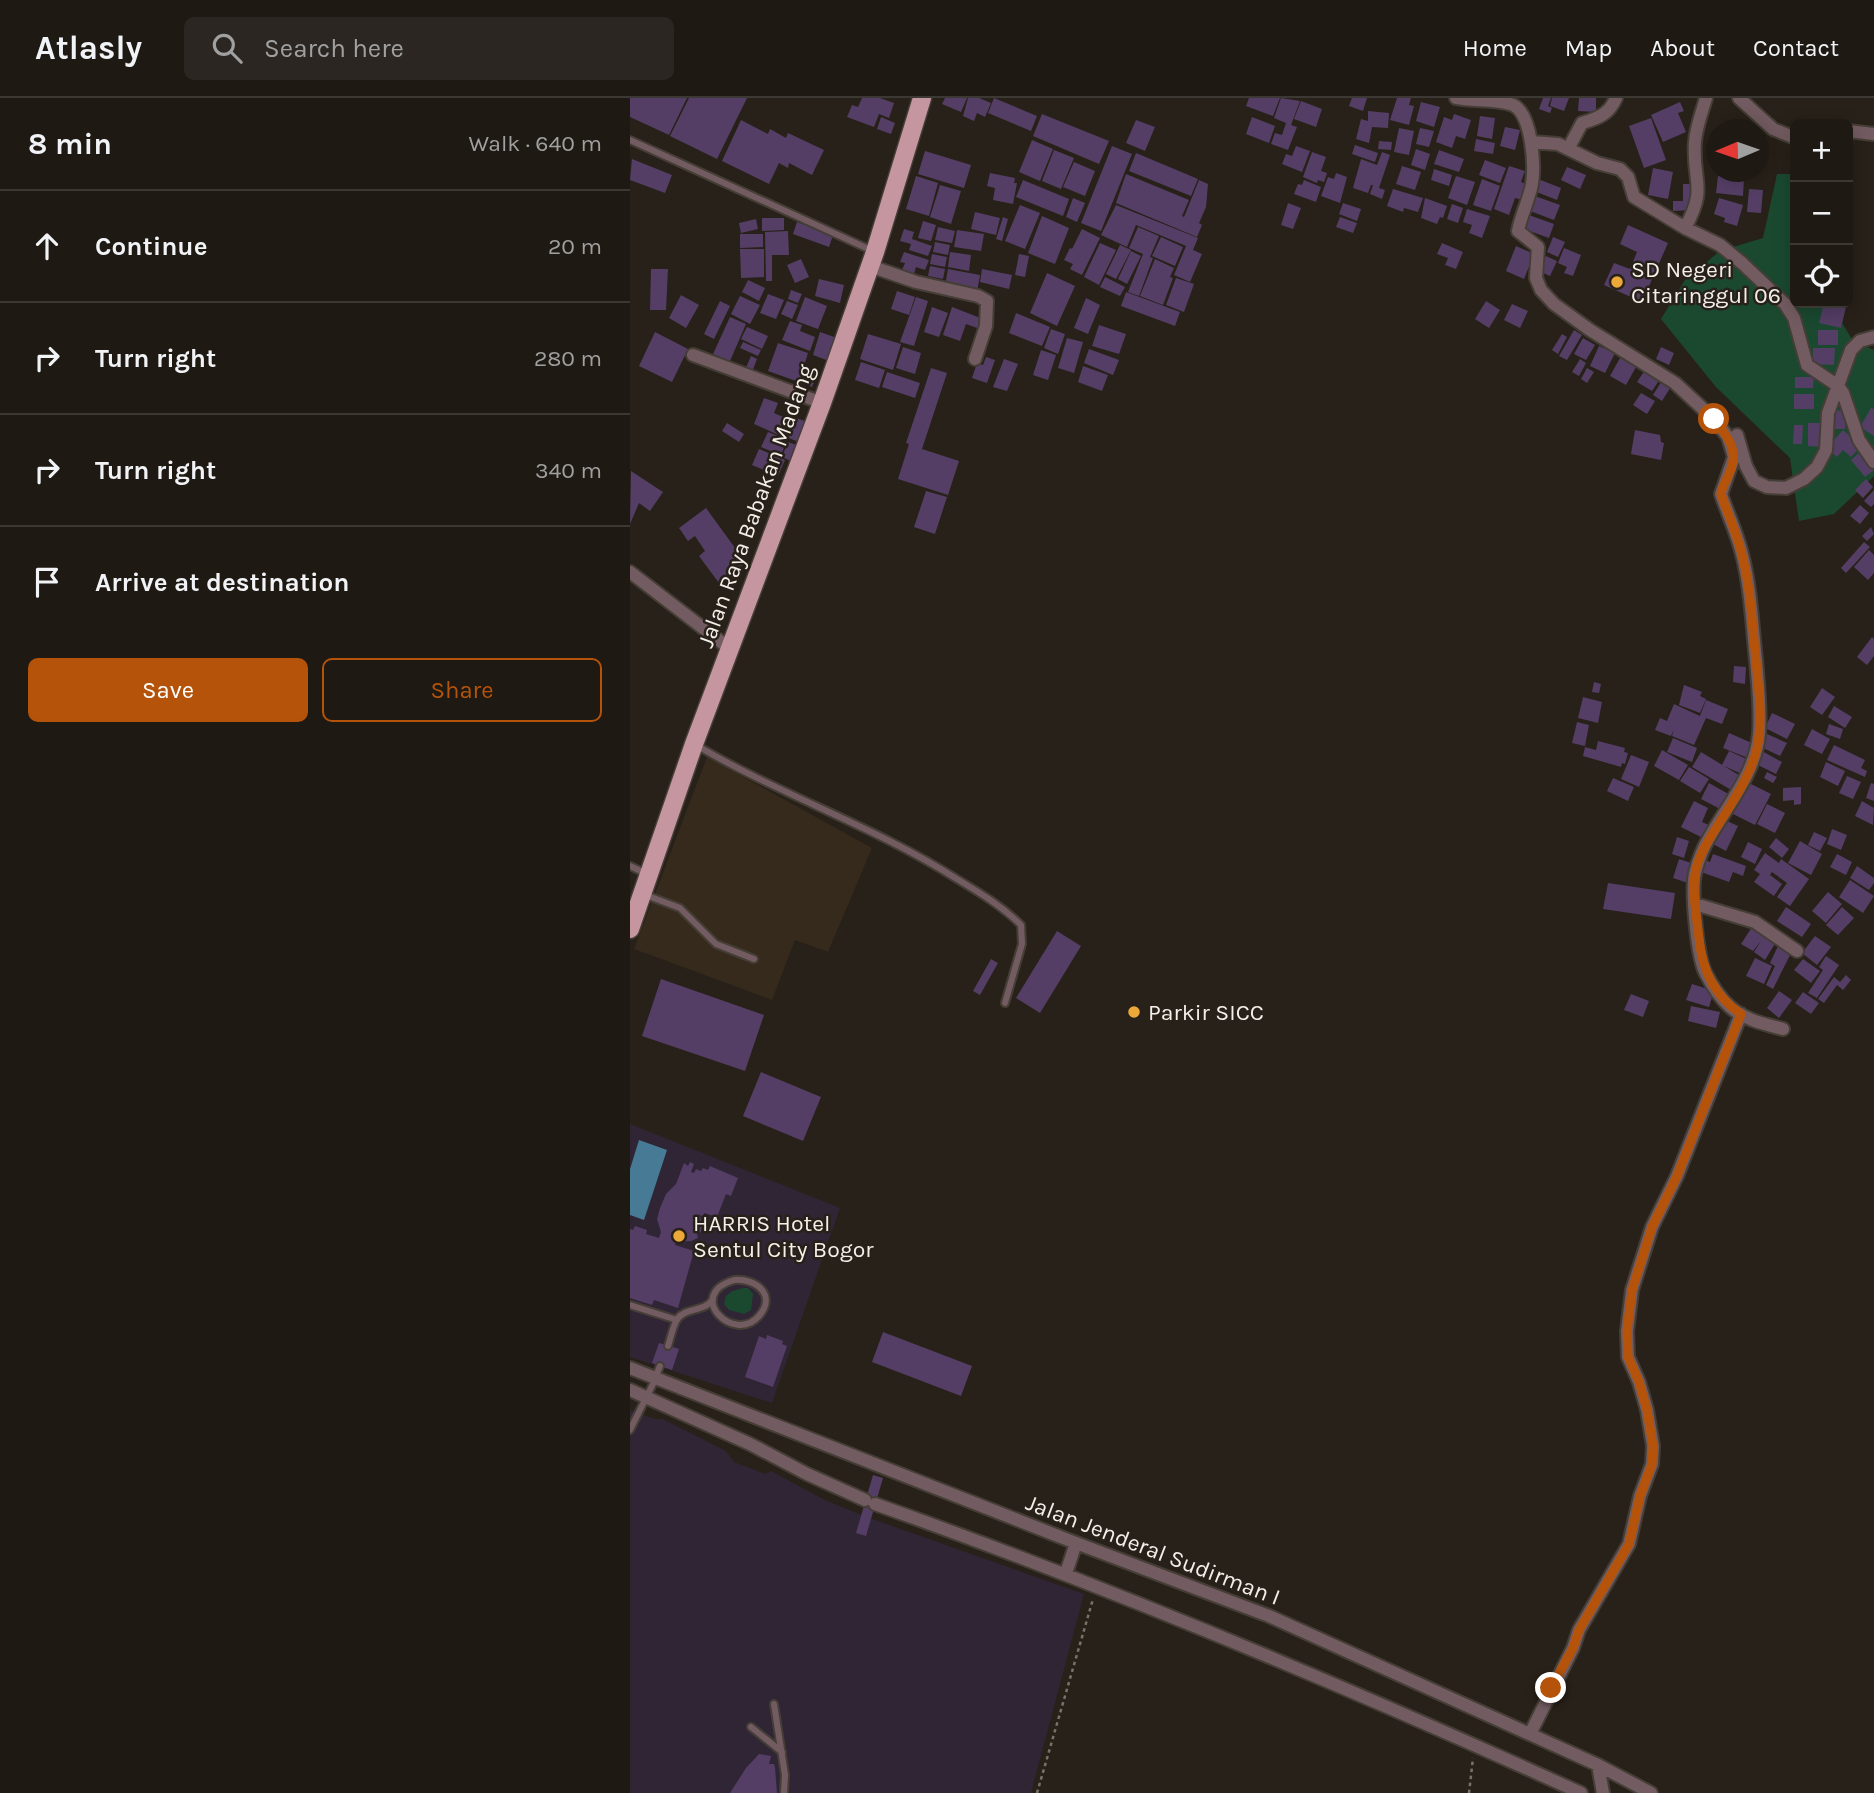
<!DOCTYPE html>
<meta charset="utf-8">
<style>
:root{--surface:#1e1913;--page:#2b2621;--text:#f1f3f6;--muted:#a1a0a0;--line:#3c3833;--accent:#b45309}
body{margin:0;font-family:Karla,sans-serif;background:var(--page);color:var(--text)}
.controls{position:absolute;right:21px;top:21px;display:grid;overflow:hidden;border-radius:10px;box-shadow:0 4px 18px #0003}
.controls button{width:63px;height:63px;display:grid;place-items:center;padding:0;border:0;border-bottom:2px solid var(--line);background:var(--surface);color:var(--text);font:35px sans-serif}
.compass{position:absolute;left:1076px;top:21px;width:63px;height:63px;border-radius:50%;background:var(--surface);box-shadow:0 4px 18px #0003;rotate:268deg}
.stop{position:absolute;width:21px;height:21px;margin:-16px;border:5px solid #b45309;border-radius:50%;background:#fff}
.stop.end{background:#b45309;border-color:#fff;box-shadow:0 2px 7px #0008}
.list{margin:0;padding:0;list-style:none}
h2{display:flex;justify-content:space-between;align-items:center;height:91px;margin:0;padding:0 28px;font-size:30px}
h2 small{font-size:23px;font-weight:400;color:var(--muted)}
.list li{display:grid;grid-template-columns:46px 1fr auto;gap:21px;align-items:center;box-sizing:border-box;height:112px;padding:0 28px;border-top:2px solid var(--line)}
.list b{display:block;font-size:26px;white-space:nowrap}
.list em{font-size:23px;font-style:normal;color:var(--muted)}
.actions{display:flex;gap:14px;padding:21px 28px}
.actions a{flex:1;padding:16px 0;border:2px solid var(--accent);border-radius:10px;text-align:center;font-size:24px;color:var(--accent)}
.actions .main{background:var(--accent);color:#fff}
.icon{flex:none;width:38px;height:38px;fill:none;stroke:currentColor;stroke-width:2;stroke-linecap:round;stroke-linejoin:round}
.map{position:relative;flex:none;width:1244px;height:1695px;overflow:hidden}
header{display:flex;align-items:center;gap:42px;box-sizing:border-box;height:98px;padding:0 35px;background:var(--surface);border-bottom:2px solid var(--line)}
header strong{font-size:33px}
nav{display:flex;gap:38px;margin-inline-start:auto;font-size:24px}
.search{width:490px;height:63px;background:var(--page);display:flex;align-items:center;gap:18px;box-sizing:border-box;padding:0 24px;border-radius:10px;color:var(--muted);font-size:26px}
main{display:flex}
aside{flex:1;background:var(--surface)}
.map>svg:first-child{display:block}
</style>
<header>
<strong>Atlasly</strong>
<div class="search"><svg class="icon" aria-label="search" viewBox="0 0 24 24"><circle cx="10" cy="10" r="6"/><path d="M15 15l6 6"/></svg>Search here</div>
<nav><a>Home</a><a>Map</a><a>About</a><a>Contact</a></nav>
</header>
<main>
<aside>
<h2>8 min<small>Walk · 640 m</small></h2>
<ul class="list">
<li><svg class="icon" aria-label="ahead" viewBox="0 0 24 24"><path d="M12 20V5M6 11l6-6 6 6"/></svg><div><b>Continue</b></div><em>20 m</em></li>
<li><svg class="icon" aria-label="right" viewBox="0 0 24 24"><path d="M7 20v-9h11M14 6l5 5-5 5"/></svg><div><b>Turn right</b></div><em>280 m</em></li>
<li><svg class="icon" aria-label="right" viewBox="0 0 24 24"><path d="M7 20v-9h11M14 6l5 5-5 5"/></svg><div><b>Turn right</b></div><em>340 m</em></li>
<li><svg class="icon" aria-label="arrive" viewBox="0 0 24 24"><path d="M6 21V4h12l-3 4 3 4H6"/></svg><div><b>Arrive at destination</b></div></li>
</ul>
<div class="actions"><a class="main">Save</a><a>Share</a></div>
</aside>
<div class="map">
<svg width="1244" height="1695" viewBox="0 0 1244 1695">
<rect width="100%" height="100%" fill="#282119"/>
<path fill="#302534" d="M0 1026 210 1110 142 1305 0 1259Z
M0 1312 25 1321H33L96 1353 104 1364 135 1376 141 1373 195 1402 231 1417 454 1496 401 1695H0Z"/>
<path fill="#352a1c" d="M77 659 242 750 198 854 165 842 142 902 4 851Z"/>
<path fill="#1a4930" d="M1147 76H1165V205H1200L1223 243 1244 252V378L1204 416 1169 423 1160 360 1086 289 1031 221 1055 182 1090 153 1133 140Z
M114 1190H118L123 1196 121 1212 114 1216 99 1212 94 1206 96 1198 102 1193Z"/>
<path fill="#477a94" d="M9 1042 37 1052 14 1122 0 1117V1071Z"/>
<path fill="#543e65" d="M0 0H57L39 37 0 19Z
M59 0H117L87 61 40 38Z
M232 0H250L264 5 259 20 249 16 244 29 217 19 222 7 228 9Z
M315 0H337L331 14 312 6Z
M338 0H349L361 5 355 19 347 15 344 23 333 18Z
M364 0 407 18 401 33 358 15Z
M619 0H650L643 18 616 8Z
M651 0 670 3 661 27 667 29 658 52 641 46 645 35 652 37 656 25 644 20Z
M722 0H737L733 13 719 8Z
M767 0H781L779 7 784 8 779 27 760 22Z
M913 0H921L918 8 922 10 920 15 909 11Z
M922 0H939L934 13 920 8Z
M949 0H966V14L948 13Z
M671 3 692 11 686 29 664 21Z
M791 4 810 9 804 29 786 23Z
M1050 4 1054 13 1048 15 1056 34 1033 44 1021 17Z
M738 13 759 15 758 30 742 29 739 45 726 41 731 21 738 23Z
M412 16 479 43 469 66 403 38Z
M824 16 841 22 835 41 826 38 822 50 806 44 814 19 822 22Z
M850 18 865 20 862 41 847 38Z
M251 19 265 25 261 36 247 31Z
M622 19 645 28 639 45 616 36Z
M1021 20 1036 62 1014 70 999 28Z
M111 22 138 36 140 31 156 40 158 35 194 52 182 77 159 65 158 70 149 65 139 86 92 63Z
M506 22 525 29 515 53 496 45Z
M875 29 890 32 885 52 870 48Z
M769 30 784 33 779 57 764 54Z
M790 30 804 33 799 49 786 46Z
M846 41 865 45 863 56 844 53Z
M402 42 423 51 410 83 389 74Z
M749 43 762 44 761 52 748 51Z
M725 47 748 55 745 64 722 56Z
M482 48 502 56 471 133 451 125Z
M666 48 680 53 672 74 652 66 656 56 662 58Z
M786 51 800 56 795 72 781 67Z
M424 52 444 60 431 91 412 83Z
M809 52 834 61 829 74 804 66Z
M295 53 341 67 334 90 288 76Z
M682 54 696 59 691 73 697 75 694 84 688 82 687 85 673 79Z
M752 54 760 57 749 90 755 92 752 101 740 96 743 87H741L738 95 723 90 731 61 747 67Z
M506 55 568 81 561 98 499 73Z
M2 61 42 77 35 95 0 82Z
M855 62 876 70 870 85 849 77Z
M444 64 465 73 455 98 433 89Z
M772 68 791 74 785 92 766 86Z
M879 68 895 73 891 84 899 87 893 102 885 100 879 117 864 111Z
M937 69 956 77 950 91 931 82Z
M1023 70 1043 74 1038 101 1018 97Z
M804 71 822 77 819 88 801 82Z
M360 75 385 80 384 85H387L383 106 363 102 365 90 357 88Z
M706 75 717 79 710 105 691 98 698 79 704 81Z
M496 76 559 102 552 118 554 119 569 82 578 86 576 109 569 125 572 127 567 139 486 105Z
M286 78 308 85 299 118 276 111Z
M826 78 845 84 837 107 818 100Z
M1088 78 1114 80 1113 98 1086 95Z
M852 81 870 88 861 113 843 107Z
M908 81 931 90 927 102 904 93Z
M393 82 439 101 433 118 386 99Z
M674 82 691 89 686 104 664 96 668 86 672 87Z
M1053 86H1061L1062 112 1043 113V103H1053Z
M310 87 331 93 321 126 300 119Z
M763 91 793 100 788 114 774 110 773 114 757 108Z
M1119 91 1133 92 1131 115 1117 114Z
M905 98 930 107 924 122 900 113Z
M443 100 455 105 447 124 436 119Z
M795 100 817 108 813 120 810 119 807 126 791 120Z
M1089 100 1113 107 1107 128 1094 124 1095 120 1084 116Z
M658 105 671 110 663 131 651 127Z
M713 105 731 111 727 123 709 116Z
M822 106 833 110 828 125 817 121Z
M390 107 410 115 395 151 375 143Z
M486 107 568 140 563 152 572 156 560 184 544 177 556 148 506 127 497 149 471 137Z
M837 111 860 118 852 140 839 135 842 127 833 124Z
M345 114 370 120 366 137 341 131Z
M896 116 924 126 919 140 891 130Z
M412 118 439 130 425 166 398 155Z
M373 119 378 121 372 143 366 141Z
M710 119 727 125 723 135 706 129Z
M132 120H154V132L132 133Z
M126 121 128 131 111 135 109 125Z
M293 123 306 127 301 143 288 140Z
M167 124 203 137 199 149 163 136Z
M998 127 1038 145 1012 204 974 187 984 165 1000 171 1007 154 990 146Z
M308 129 325 133 322 145 305 142Z
M508 129 529 138 520 159 523 160 509 198 498 194 513 156 499 150Z
M274 131 284 134 282 141 302 148 298 158 279 152 281 146 270 143Z
M452 131 470 140 452 177 440 171 443 166 434 162 440 150 442 151Z
M327 132 354 136 351 153 324 149Z
M158 133 159 157H142V183H136L135 134Z
M110 136H133V149L110 150Z
M531 139 553 149 545 168 522 158Z
M923 139 935 144 928 159 917 154Z
M305 144 320 147 318 157 303 154Z
M470 145 486 152 469 187 454 179Z
M812 145 833 154 826 171 815 167 818 160 807 156Z
M490 147 501 152 486 181 476 176Z
M886 148 904 156 894 181 876 173Z
M934 150 951 157 943 178 934 175 937 169 928 165Z
M110 151H134V179L111 180Z
M501 153 511 158 497 186 488 181Z
M274 154 299 162 295 172 286 169 284 176 272 172 275 165 270 164Z
M320 154 341 157 339 173 318 169Z
M302 156 317 159 315 169 300 166Z
M389 156 399 158 395 179 385 177Z
M916 158 927 163 920 178 909 173Z
M171 161 179 179 165 185 157 167Z
M525 161 544 170 540 179 543 180 533 207 510 198Z
M300 168 315 171 313 181 298 178Z
M21 171H38L36 212H20Z
M318 171 350 177 347 194 315 188Z
M352 171 382 177 379 191 350 184Z
M417 175 445 188 427 228 400 215Z
M475 179 495 189 490 198 470 189Z
M546 180 564 186 554 214 536 207Z
M189 181 214 187 210 205 185 198Z
M118 182 135 190 129 203 112 194Z
M161 192 172 196 168 205 158 201Z
M267 193 285 199 279 217 261 211Z
M496 194 550 214 545 228 491 208Z
M138 196 154 202 146 221 130 215Z
M51 197 69 207 56 230 39 220Z
M110 198 130 207 120 226 101 216Z
M175 199 197 208 188 231 166 223Z
M286 199 298 203 284 248 270 244Z
M456 200 470 207 458 236 444 230Z
M90 203 100 208 84 241 74 236Z
M157 203 168 207 162 221 151 216Z
M856 203 870 212 859 230 845 221Z
M1194 205 1216 209 1211 230 1189 225Z
M882 206 898 213 890 230 874 222Z
M302 209 318 215 309 239 294 234Z
M322 209 353 221 350 231 336 226 330 243 313 237Z
M386 215 420 229 412 248 379 235Z
M100 219 116 226 100 263 83 256Z
M160 223 172 227 170 233 185 239 180 253 152 242Z
M469 227 496 236 489 256 462 248Z
M117 229 138 238 132 251 111 241Z
M421 231 435 236 428 256 414 250Z
M944 232 952 237 937 262 929 258Z
M1188 232H1208V247H1188Z
M25 234 58 251 42 284 9 268Z
M190 234 207 240 199 263 183 257Z
M238 236 271 246 263 272 230 261Z
M932 236 937 239 928 256 922 252Z
M437 240 453 244 444 275 428 270Z
M953 240 965 247 956 262 944 256Z
M113 244 131 252 128 258 110 250Z
M148 245 178 255 169 284 138 273Z
M969 248 985 255 975 275 960 268Z
M273 249 291 255 285 276 266 270Z
M1031 249 1044 255 1039 267 1026 261Z
M1183 250H1205L1204 267 1183 266Z
M459 251 489 262 483 277 454 265Z
M411 252 426 257 418 282 403 277Z
M121 258 127 261 122 274 115 272Z
M356 259 365 262 357 285 342 280 347 265 353 267Z
M990 260 1006 269 996 287 980 278Z
M374 261 388 266 377 293 363 289Z
M950 261 956 265 949 278 942 274Z
M231 264 255 272 249 290 225 282Z
M453 268 478 277 472 293 448 284Z
M181 269 189 272 182 289 175 286Z
M301 270 317 275 292 351 329 363 318 397 268 381 279 346 276 345Z
M957 270 964 274 957 285 951 281Z
M1015 272 1030 281 1022 293 1007 284Z
M257 274 290 285 285 300 252 289Z
M1165 279H1184L1183 290H1165Z
M1033 281 1042 287 1032 303 1023 297Z
M1011 295 1025 303 1017 316 1003 307Z
M1164 296H1184V311H1164Z
M134 300 148 305 144 315 160 322 153 339 124 326Z
M1241 310 1244 311V338L1230 329Z
M1200 312 1215 313V331H1200Z
M164 319 177 324 169 344 156 339Z
M97 325 114 336 109 344 92 333Z
M1178 325H1192V349L1178 348Z
M1164 327H1173L1172 346H1163Z
M1005 332 1030 337 1031 344 1034 345 1031 362 1001 356Z
M1213 332 1231 348 1221 359 1213 352 1207 359 1197 350Z
M138 334 157 342 151 357 131 349Z
M158 344 172 349 165 365 152 359Z
M129 351 155 362 148 378 122 367Z
M1231 353 1244 368V372L1235 379 1221 362Z
M1 373 33 394 20 413 9 405 0 426Z
M1236 381 1243 389 1233 400 1225 392Z
M1244 392V406L1241 409 1234 403Z
M296 393 317 399 305 436 284 429Z
M1230 407 1239 415 1230 426 1220 418Z
M76 410 116 465 89 485 69 458 75 453 65 438 58 443 49 430Z
M1241 429 1244 436 1237 443 1232 438Z
M1234 444 1240 449 1216 475 1211 470Z
M1239 452 1244 457V475L1238 482 1224 469Z
M1242 539 1244 541V558L1237 567 1227 559Z
M1104 568 1116 569 1115 586 1103 584Z
M964 584 971 586 969 595 962 594Z
M1054 587 1072 594 1070 598 1076 601 1070 615 1049 607Z
M1192 590 1205 599 1192 617 1180 609Z
M953 599 972 604 968 625 948 620Z
M1076 602 1098 611 1092 626 1076 620 1064 647 1042 638 1044 631 1041 638 1025 632 1030 620 1037 623 1044 606 1070 618Z
M1204 608 1222 619 1215 630 1198 619Z
M1142 615 1165 626 1157 641 1135 630Z
M947 624 959 627 955 648 942 645Z
M1199 626 1213 631 1210 641 1196 636Z
M1182 631 1200 641 1192 656 1174 647Z
M1099 635 1124 646 1118 660 1093 650Z
M1137 636 1157 645 1150 658 1131 649Z
M1043 640 1067 650 1062 664 1037 654Z
M968 643 995 650 994 654 998 655 995 666 992 665 991 669 953 658 955 649 966 652Z
M1204 647 1235 662 1231 670 1237 673 1235 679 1197 662Z
M1032 652 1058 667 1049 682 1024 668Z
M1099 653 1121 663 1114 677 1092 667Z
M1132 653 1152 664 1146 676 1126 666Z
M1071 654 1112 679 1103 693 1062 669Z
M1001 657 1019 664 1009 689 991 681Z
M1196 664 1215 673 1208 688 1190 679Z
M1059 669 1079 681 1070 695 1050 683Z
M1137 674 1147 679 1143 685 1134 680Z
M1217 678 1231 684 1223 701 1209 695Z
M983 680 1004 689 998 703 977 693Z
M1117 684 1141 696 1125 727 1101 715Z
M1079 685 1102 698 1094 713 1071 701Z
M1241 685 1244 686V703L1236 700Z
M1171 689V706L1164 707V702L1153 703V690Z
M1064 703 1078 710 1072 724 1081 728 1075 741 1051 729Z
M1232 703 1244 710 1243 727 1225 718Z
M1137 706 1155 715 1145 735 1127 726Z
M1095 722 1108 728 1096 753 1083 746Z
M1202 731 1217 737 1211 752 1197 746Z
M1184 734 1197 740 1190 753 1178 747Z
M1047 739 1059 743 1054 760 1042 756Z
M1146 740 1159 751 1152 760 1139 749Z
M1170 743 1192 756 1181 777 1158 765Z
M1118 744 1132 751 1125 766 1111 759Z
M1135 755 1149 765 1151 761 1179 781 1160 808 1147 799 1157 785 1142 774 1140 777 1152 786 1144 798 1124 784 1130 776 1124 772Z
M1083 756 1116 768 1113 778 1103 774 1099 784 1071 774 1075 762 1080 764Z
M1207 756 1222 764 1216 777 1200 769Z
M1049 761 1064 766 1058 785 1043 780Z
M1227 768 1244 780V785L1239 792 1220 780Z
M1220 782 1244 798 1233 815 1209 799Z
M978 785 1045 795 1041 821 973 811Z
M1198 794 1212 806 1196 825 1182 813Z
M1156 809 1181 826 1172 839 1147 823Z
M1212 809 1224 820 1208 837 1196 827Z
M1122 829 1146 844 1135 862 1124 854 1131 843 1123 853 1111 846Z
M427 833 451 848 410 915 386 900Z
M1185 838 1201 849 1187 867 1172 855Z
M1149 846 1162 853 1143 891 1136 887 1145 868 1140 865Z
M1196 858 1209 867 1187 900 1178 895 1193 872 1189 869Z
M1125 860 1142 868 1134 886 1116 878Z
M361 861 368 865 350 897 343 893Z
M1173 861 1190 873 1181 885 1164 872Z
M1216 877 1221 882 1213 892 1207 887 1194 905 1188 901 1204 879 1210 884Z
M31 881 134 917 115 973 12 938Z
M1062 886 1084 893 1079 909 1056 902Z
M1149 893 1162 902 1149 920 1137 910Z
M1173 894 1189 905 1181 916 1165 905Z
M1001 896 1019 903 1013 919 994 912Z
M1061 908 1090 914 1086 930 1058 923Z
M131 974 191 999 173 1043 113 1018Z
M60 1064 64 1066 61 1074 64 1075 66 1071 71 1073 73 1070 78 1072 80 1068 108 1080 101 1098 96 1096 87 1119 74 1115V1118H71L69 1115 72 1125 71 1134 67 1135 68 1140 61 1143 46 1144 45 1147 64 1153 48 1210 24 1202 22 1207 0 1200V1131L3 1132 5 1128 17 1132 16 1136 29 1140 31 1134 27 1121 30 1110 36 1096 46 1086 54 1065 58 1068Z
M253 1234 342 1268 331 1298 242 1264Z
M137 1237 153 1243 152 1246 157 1248 143 1289 115 1279 129 1238 136 1241Z
M29 1245 49 1251 42 1272 22 1265Z
M243 1377 253 1380 236 1438 226 1435Z
M129 1656 141 1658 139 1666H144L145 1669 147 1695H100L116 1670Z"/>
<g fill="none" stroke-linecap="round" stroke-linejoin="round">
<g stroke="#453e36" stroke-width="10">
<path id="lane" d="M0 42 243 153
M66 647C150 697 244 728 327 781 350 795 372 808 391 827L392 846 375 905
M0 768 17 776
M13 796 50 810 86 846 124 861
M104 1182C126 1180 147 1197 129 1218 104 1247 54 1197 104 1182Z
M0 1207 47 1222
M38 1248C41 1239 43 1227 48 1220 57 1209 75 1214 83 1201
M25 1280 30 1268
M0 1332 26 1280
M144 1606 155 1677 154 1695
M121 1629 152 1654"/>
</g>
<g stroke="#453e36" stroke-width="16">
<path id="street" d="M826 0C844 4 870 0 885 8 902 20 905 67 902 86 899 102 891 117 888 133L908 149 906 180 911 192 924 206 960 232 1045 285 1084 321 1098 339 1104 359 1091 396C1098 417 1107 435 1112 456 1121 491 1122 526 1126 562 1128 586 1131 611 1129 636 1126 674 1097 708 1079 740 1073 750 1068 763 1065 775 1061 794 1067 857 1075 874 1081 886 1090 900 1100 909 1115 922 1134 926 1153 931
M1109 0 1143 31 1165 40
M1218 33 1244 36
M901 44 928 46 967 65 990 71 998 79 1004 99 1055 130 1090 147 1112 165 1155 206 1164 220 1177 267 1208 288 1213 295 1229 342 1244 364
M938 51 952 25C969 20 979 16 986 0
M1055 130C1078 88 1062 84 1065 44 1066 29 1072 14 1076 0
M240 168 286 184 348 198 357 203 356 228 345 261
M63 257 192 305
M1107 337 1116 368 1124 383 1137 389 1156 390 1174 381 1187 369 1196 352 1198 315 1221 252 1230 243 1244 239
M0 474 99 550
M1065 806 1125 824 1167 853
M0 1270 446 1445 639 1518 968 1667 1021 1695
M0 1292 120 1346 177 1376 235 1402
M245 1406C485 1491 720 1590 951 1695
M436 1475 446 1445
M900 1636 943 1550 949 1532 999 1446 1010 1398 1022 1366 1023 1348 1017 1312 1009 1284 998 1259 997 1233 1002 1192 1022 1129 1047 1078 1111 916
M968 1667 973 1695"/>
</g>
<g stroke="#453e36" stroke-width="21">
<path id="primary" d="M0 831 64 646 192 305 245 154 292 0"/>
</g>
<path stroke="#79726b" stroke-width="2.5" stroke-dasharray="3.5 3.5" stroke-linecap="butt" d="M407 1695 463 1501
M839 1695 843 1660"/>
<use href="#lane" stroke="#735c61" stroke-width="6"/>
<use href="#street" stroke="#735c61" stroke-width="12"/>
<use href="#primary" stroke="#c5969f" stroke-width="18"/>
</g>
<g fill="none" stroke-linecap="round" stroke-linejoin="round">
<path stroke="#b45309" stroke-width="9" d="M921 1590 943 1550 949 1532 999 1446 1010 1398 1022 1366 1023 1348 1017 1312 1009 1284 998 1259 997 1233 1002 1192 1022 1129 1047 1078 1111 916C1084 898 1072 872 1069 840 1067 820 1062 797 1065 776 1068 757 1080 740 1090 724 1106 699 1127 667 1129 637 1132 612 1128 587 1126 562 1122 527 1121 491 1112 457 1107 435 1098 417 1091 396 1092 389 1096 383 1099 376 1110 353 1098 339 1084 321"/>
</g>
<g fill="#eca93a" stroke="#282119" stroke-width="2.5">
<circle cx="987" cy="184" r="7"/>
<circle cx="504" cy="914" r="7"/>
<circle cx="49" cy="1138" r="7"/>
</g>
<g text-anchor="middle" dominant-baseline="central" stroke-width="5" stroke-linejoin="round" paint-order="stroke">
<g font-size="23" fill="#f4efe9" stroke="#282119" text-anchor="start">
<text x="1001" y="171">SD Negeri<tspan x="1001" dy="26">Citaringgul 06</tspan></text>
<text x="518" y="914">Parkir SICC</text>
<text x="63" y="1125">HARRIS Hotel<tspan x="63" dy="26">Sentul City Bogor</tspan></text>
</g>
<g font-size="23" fill="#f4efe9" stroke="#282119">
<text transform="translate(126 408) rotate(-70)">Jalan Raya Babakan Madang</text>
<text transform="translate(523 1452) rotate(21)">Jalan Jenderal Sudirman I</text>
</g>
</g>
</svg>
<div class="controls">
<button>+</button>
<button>−</button>
<button><svg class="icon" aria-label="locate" viewBox="0 0 24 24"><circle cx="12" cy="12" r="6"/><path d="M12 2v4M12 18v4M2 12h4M18 12h4"/></svg></button>
</div>
<svg class="compass" viewBox="-18 -18 36 36"><path d="M0-13l5 13h-10z" fill="#e53935"/><path d="M0 13l5-13h-10z" fill="#a1a0a0"/></svg>
<div class="stop" style="left:1084px;top:321px"></div>
<div class="stop end" style="left:921px;top:1590px"></div>
</div>
</main>
